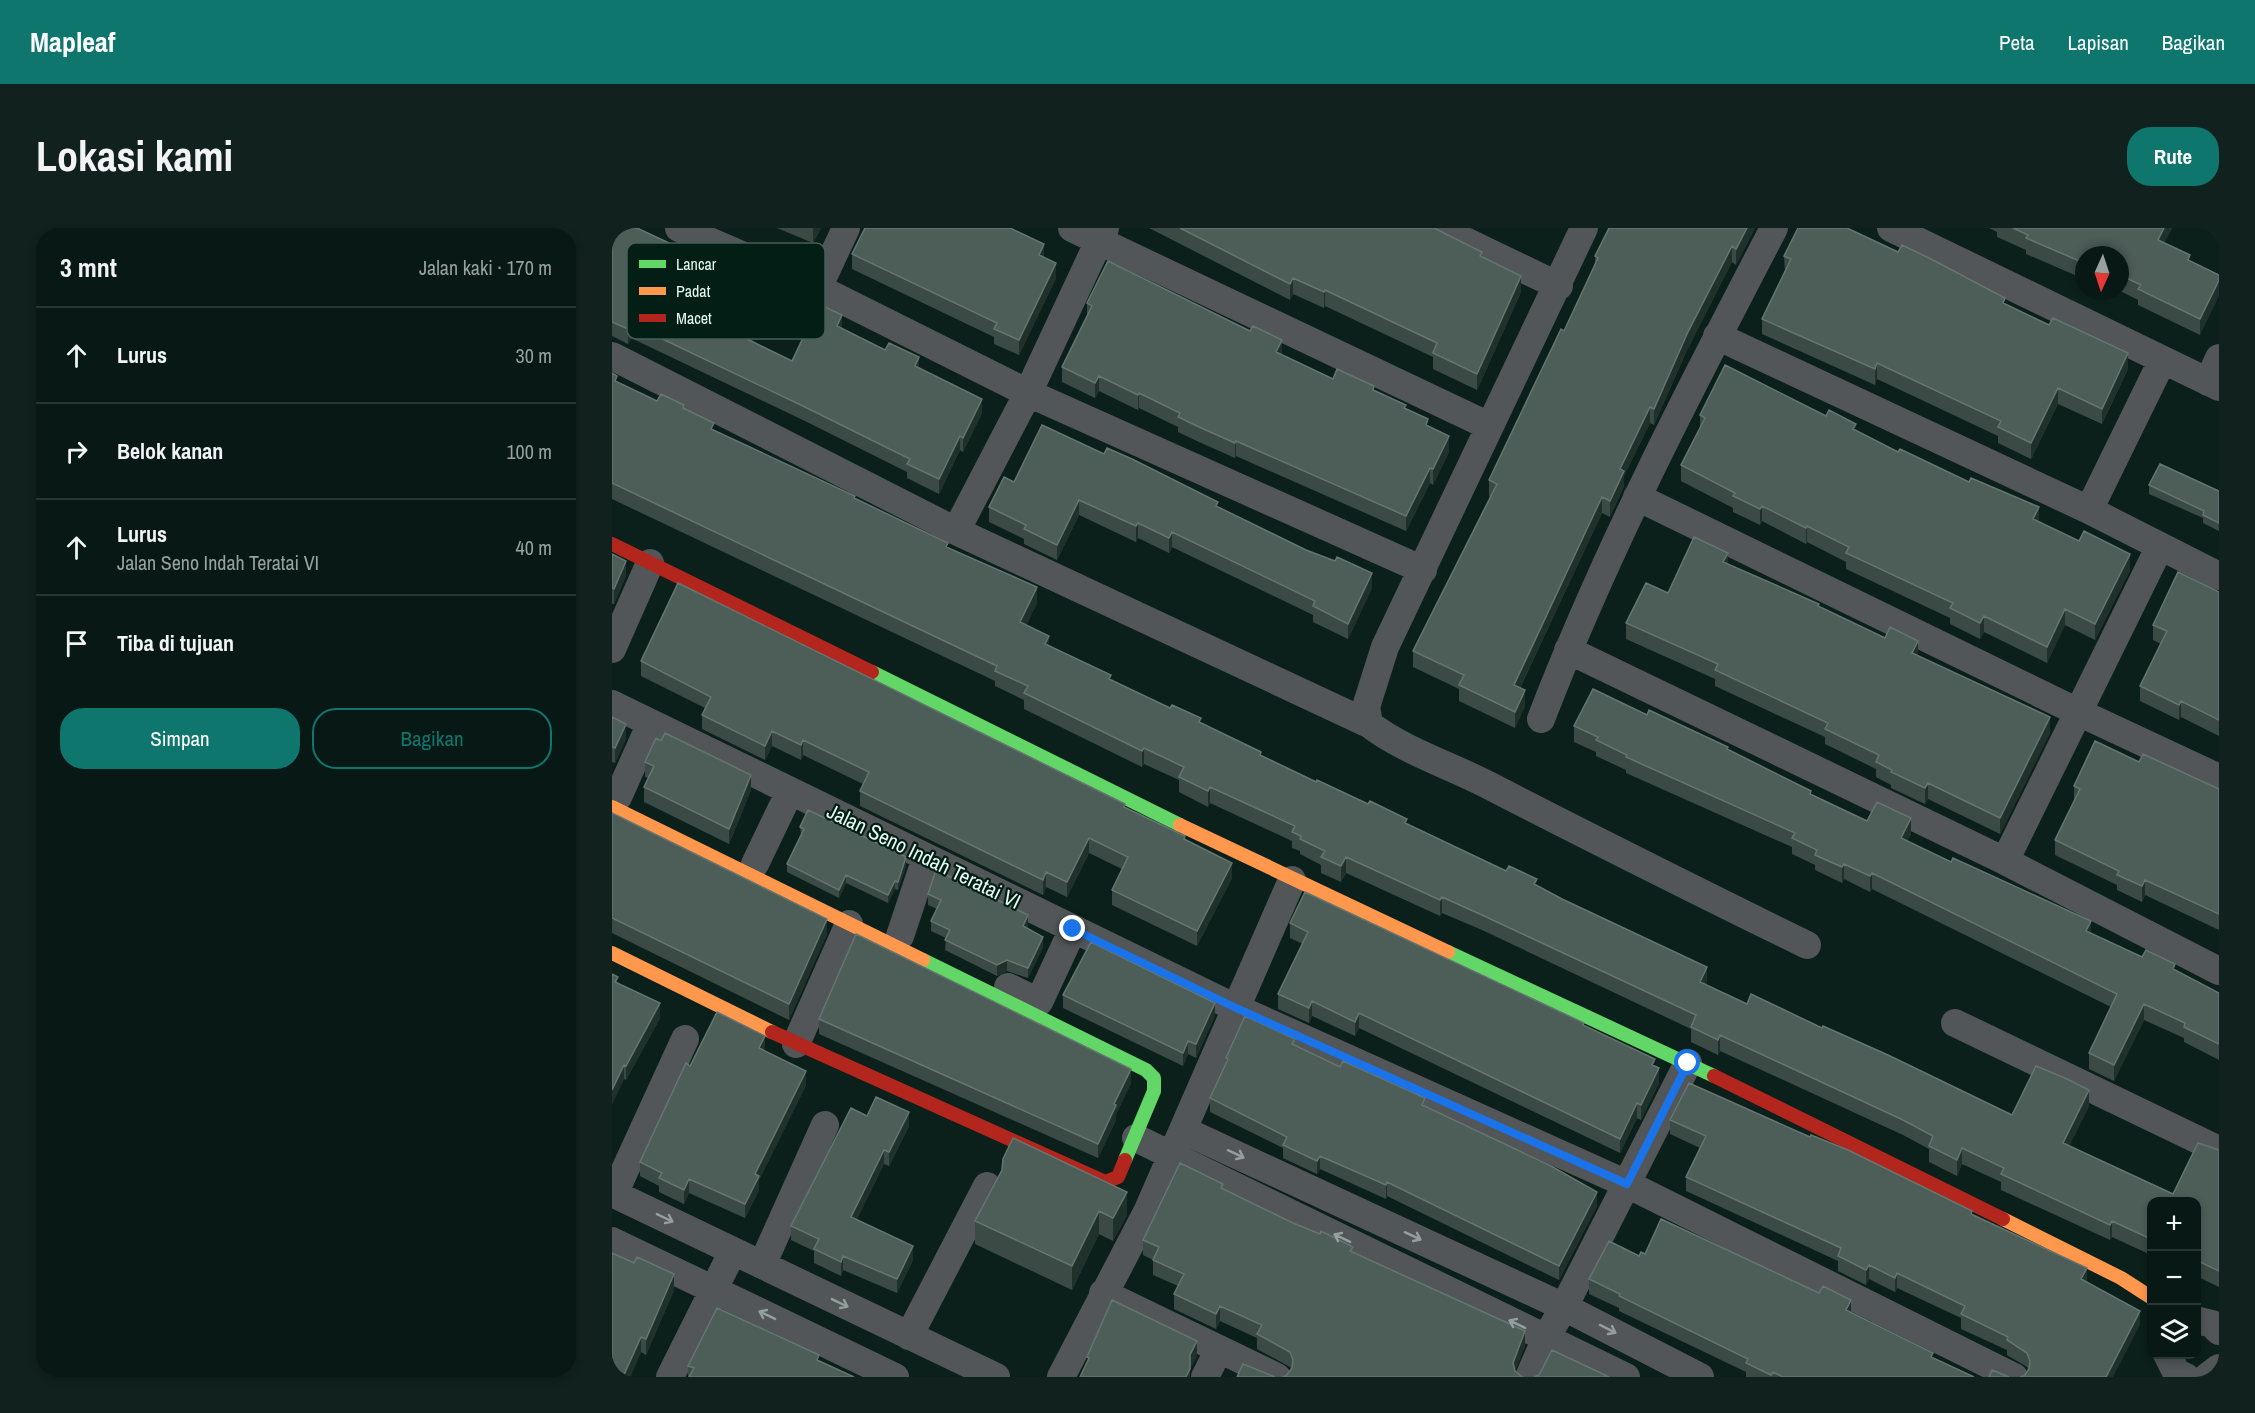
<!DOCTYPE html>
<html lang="id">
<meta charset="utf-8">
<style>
:root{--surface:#081814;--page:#11211d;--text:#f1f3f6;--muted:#98a0a0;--line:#293734;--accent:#0f766e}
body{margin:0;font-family:"Archivo Narrow",sans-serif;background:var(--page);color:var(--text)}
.controls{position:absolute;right:18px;bottom:18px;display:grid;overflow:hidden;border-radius:12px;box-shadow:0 3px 9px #0003}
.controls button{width:54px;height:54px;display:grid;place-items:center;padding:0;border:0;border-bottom:2px solid var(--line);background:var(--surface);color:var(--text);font:30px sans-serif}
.compass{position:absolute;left:1463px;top:18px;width:54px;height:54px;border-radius:50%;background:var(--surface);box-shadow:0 3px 9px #0003;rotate:183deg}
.stop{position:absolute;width:18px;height:18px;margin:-14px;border:4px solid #1a73e8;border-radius:50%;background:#fff}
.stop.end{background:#1a73e8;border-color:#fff;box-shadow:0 2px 6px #0008}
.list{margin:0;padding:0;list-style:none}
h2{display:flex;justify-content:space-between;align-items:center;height:78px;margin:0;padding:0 24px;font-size:26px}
h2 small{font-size:20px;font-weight:400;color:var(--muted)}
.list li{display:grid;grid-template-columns:39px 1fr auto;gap:18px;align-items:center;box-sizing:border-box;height:96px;padding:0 24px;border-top:2px solid var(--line)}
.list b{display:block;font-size:22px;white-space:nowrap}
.list p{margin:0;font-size:20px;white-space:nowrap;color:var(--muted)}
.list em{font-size:20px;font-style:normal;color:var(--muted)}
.actions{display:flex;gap:12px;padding:18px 24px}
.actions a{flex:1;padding:14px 0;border:2px solid var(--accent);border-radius:24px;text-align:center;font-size:21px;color:var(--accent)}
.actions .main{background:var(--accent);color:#fff}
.icon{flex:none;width:33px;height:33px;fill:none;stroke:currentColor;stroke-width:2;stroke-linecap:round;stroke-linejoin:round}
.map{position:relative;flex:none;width:1607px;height:1149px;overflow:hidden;border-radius:24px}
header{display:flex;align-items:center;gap:36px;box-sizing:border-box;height:84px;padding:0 30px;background:var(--accent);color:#fff}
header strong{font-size:28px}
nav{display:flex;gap:33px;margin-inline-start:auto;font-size:21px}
.intro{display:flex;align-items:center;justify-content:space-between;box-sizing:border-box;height:144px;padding:0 36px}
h1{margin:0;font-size:42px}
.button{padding:15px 27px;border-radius:24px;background:var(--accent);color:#fff;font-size:21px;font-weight:700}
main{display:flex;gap:36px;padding:0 36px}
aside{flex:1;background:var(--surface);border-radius:24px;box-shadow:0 3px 9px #0003}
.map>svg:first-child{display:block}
</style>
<header>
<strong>Mapleaf</strong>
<nav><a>Peta</a><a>Lapisan</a><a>Bagikan</a></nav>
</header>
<div class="intro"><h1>Lokasi kami</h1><a class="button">Rute</a></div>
<main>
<aside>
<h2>3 mnt<small>Jalan kaki · 170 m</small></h2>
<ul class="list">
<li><svg class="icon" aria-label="ahead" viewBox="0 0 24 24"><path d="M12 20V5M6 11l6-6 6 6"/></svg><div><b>Lurus</b></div><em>30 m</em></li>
<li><svg class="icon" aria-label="right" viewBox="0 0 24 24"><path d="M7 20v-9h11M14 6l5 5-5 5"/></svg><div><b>Belok kanan</b></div><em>100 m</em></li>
<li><svg class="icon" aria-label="ahead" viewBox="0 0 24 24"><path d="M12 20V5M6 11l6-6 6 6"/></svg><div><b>Lurus</b><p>Jalan Seno Indah Teratai VI</p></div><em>40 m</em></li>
<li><svg class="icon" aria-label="arrive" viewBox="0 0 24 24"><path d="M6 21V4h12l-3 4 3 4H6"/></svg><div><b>Tiba di tujuan</b></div></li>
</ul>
<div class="actions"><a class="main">Simpan</a><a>Bagikan</a></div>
</aside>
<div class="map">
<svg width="1607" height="1149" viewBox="0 0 1607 1149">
<rect width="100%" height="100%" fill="#0b201a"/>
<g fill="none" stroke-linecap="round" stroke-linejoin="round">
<path stroke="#525658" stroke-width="28" d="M67 0 206 60 416 165 811 342
M460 0 877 198
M826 0 947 58
M972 0 773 419 754 479 757 496C792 523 838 537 878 558 983 612 1089 665 1195 717
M1279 0 1607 159
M206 60 234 0
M1105 108 1477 282 1607 348
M0 128 344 303 757 496
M1596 154 1607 130
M1025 269 1466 484 1607 550
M1477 282 1550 133
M344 303 416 165 493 0
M0 421 38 335
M956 422 1393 633 1607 743
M0 476 624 780 1015 956 1402 1149
M929 491C994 322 1078 161 1162 0
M6 569 39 495
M1393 633 1548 318
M143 636 178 563
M288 708 314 630
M396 759 427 774 461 701
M1343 795 1607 922
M184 816 237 696
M571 902 952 1079 1088 1149
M524 910 1014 1149
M0 965 384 1149
M2 966 73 811
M0 1013 283 1149
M150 1037 213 897
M491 1065 665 1149
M1584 1092 1600 1096 1607 1103
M297 1108 375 958
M1555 1126 1564 1144 1574 1149
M58 1149 121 1023
M449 1149 535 984 680 652
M593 1149 607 1121
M917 1149 934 1110 952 1079 1076 835
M1595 1149 1607 1140"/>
<path stroke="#63d668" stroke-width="14" d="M260 444 568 597
M836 724 1102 848
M311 732 534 842 542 850V863L513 932"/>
<path stroke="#ff974d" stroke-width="14" d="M0 579 311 732
M568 597 836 724
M0 725 160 804
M1391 991 1509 1050 1540 1070"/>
<path stroke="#b3261e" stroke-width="14" d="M0 316 260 444
M160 804 493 954 506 949 513 932
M1102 848 1391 991"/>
</g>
<path fill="#3b4a45" d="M0 0 130 51 157 78 140 114 180 133 230 101 307 140 370 185 351 224 348 222 327 266 295 250V244L195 194 19 110 16 116 0 108Z
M165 0H209L201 15Z
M399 0 432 30 444 50 407 127 382 116V109L240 41V26Z
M537 0H822L870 29 909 64 865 162 821 141V129L713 78 712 80 681 66 678 72Z
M1143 0 1124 37 1120 34 1075 122 1042 197 1038 195 1012 248V258L998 289 990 285 974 319 908 460 913 478 903 500 847 473V461L801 439V423L878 269 877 268V252L952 103 983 37V28Z
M1377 0H1560L1552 15 1578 33 1607 47 1588 107 1526 77V72L1508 63V27H1472V51L1414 26V22L1385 9V4Z
M1172 28 1393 76 1516 141 1490 196 1446 176 1419 231 1386 215V208L1265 151 1263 157 1150 106V91L1173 44Z
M475 75 670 127 721 151 762 163 794 180 816 198 837 224 821 257 818 255 794 303 624 228 623 230 587 214 566 204V199L527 180 526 182 487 163 483 170 450 154V139L475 88Z
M0 145 5 154 45 173 72 181 102 203 243 270 336 320 425 375 414 397 437 417 499 452 589 495 649 527 925 657 1095 755 1094 757 1135 776 1210 800 1400 887 1477 878 1457 918 1561 966 1607 922V1059L1584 1048V974H1539V1027L1500 1009 1498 1012 1389 962V954L1350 936 1345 948 1317 934V921L1291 907 1108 823 1106 827 1079 814V801L870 702 830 685 828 688 734 645 729 654 709 645V637L688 626V623L680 620V613L598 575 596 579 567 564V552L532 536 530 539 412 481V472L383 458V453L0 271Z
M1088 187 1214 188 1427 293 1518 342 1483 412 1453 397 1435 435 1372 404 1368 411 1338 396V390L1234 341V334L1195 314 1194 316 1150 293 1148 297 1121 284V280L1069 253V237L1088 201Z
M402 254 606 279 760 360 736 411 701 394V387L560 319 557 325 526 310 524 314 467 287 445 332 412 316V311L377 294V279Z
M1537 257 1607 263V303L1591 295V290L1537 266Z
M0 326 14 348 2 376H0Z
M1116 336 1207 379 1306 428 1438 505 1388 606 1316 571 1313 576 1279 560V557L1264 549V541L1213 516V509L1103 458V451L1014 411V395L1056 365Z
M1607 364V508L1569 489 1567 492 1528 473V458L1549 416 1541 412V397Z
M29 433 513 580 573 612 620 650 585 718 500 677V662L510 641 477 625 455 669 434 659 431 667 248 578V563L251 556 191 527 189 532 160 518 153 532 90 501V487L93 480 29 448Z
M1035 487 1116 522 1199 566 1255 593 1299 606 1295 613 1479 705 1530 729 1563 742 1607 765V832L1572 814V810L1532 792 1502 853 1477 841V825L1499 779 1260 661 1258 664 1232 651 1230 655 1203 642V637L1180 626V619L1014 545V542L984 528V524L962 514V498Z
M0 489 14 511 3 535 0 534Z
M33 534 139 562 117 616 32 574V559L36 550 33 549Z
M1527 534 1607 561V702L1533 667 1530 674 1505 662V657L1443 627V612L1462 573V558Z
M0 585 215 706 177 792 0 705Z
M188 599 294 638 286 662 283 661 276 675 234 655 227 670 175 644V636L189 607Z
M316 666 416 697 415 701 431 719 416 750 395 743 385 748 333 722 334 710 319 703V693L325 681 316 677Z
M678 695 972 798 1043 838 1047 855 1029 892 1025 890 1008 925 747 800 743 808 700 788 697 795 666 781V766L691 716 678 710Z
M0 746 6 755 48 790 14 852 12 851 0 876Z
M451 767 603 788 584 830 576 826 571 838 451 780Z
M207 791 519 855 504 886V892L486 930 207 806Z
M683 817 813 879 985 978 947 1052 775 968 774 971 708 941 705 946 671 930V920L598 884V870L614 836V830Z
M153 822V823L194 857 147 952V962L133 990 77 965 72 976 47 964V958L28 948V934L78 838Z
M255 888 297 898 277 938 272 936 245 991 301 1032 285 1065 231 1042 229 1048 202 1035V1023L179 1012V998Z
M1058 892 1360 987 1475 1054 1528 1097 1412 1148 1416 1142 1415 1139 1395 1127V1122L1349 1101V1090L1285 1060 1283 1064 1257 1051 1254 1057 1226 1043V1033L1074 963V949L1088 920 1058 906Z
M390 942 515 987 501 1013 487 1006 460 1062 363 1016V993Z
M611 961 741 1024 913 1118 903 1143 910 1149 674 1148 679 1141 678 1139 645 1121V1110L608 1093 604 1101 562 1081V1066L566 1058 541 1047V1032L531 1027V1012Z
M1033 1026 1239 1085 1321 1130 1362 1149H1134V1144L1007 1083V1080L977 1066V1051L1027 1028Z
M62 1062 34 1127 29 1124 18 1149H0Z
M207 1133 242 1149H76V1138Z"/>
<path fill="#20312c" d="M201 0H209L201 15Z
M1135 0H1143L1124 37V21Z
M1552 0H1560L1546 28V12Z
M432 16V31L427 27Z
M1120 18V34L1075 122 1042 197V181L1075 106Z
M444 35V50L407 127V112Z
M909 48V64L865 162V146Z
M681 50V66L678 72V56Z
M1607 52V68L1588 107V91Z
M713 62V78L712 80V64Z
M157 64V78L135 125V111Z
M230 87V101L225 98Z
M19 96V110L16 116V101Z
M670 112V127L664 124Z
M1516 125V141L1490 196V181Z
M307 129V143L303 138Z
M1265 135V151L1263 157V141Z
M487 148V163L483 170V155Z
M1446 160V176L1419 231V215Z
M527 165V180L526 182V167Z
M370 171V185L351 224V210Z
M1038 179V195L1012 248V258L998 289V273L1008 241Z
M348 208V222L327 266V251Z
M837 208V224L821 257V241Z
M624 213V228L623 230V215Z
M818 240V255L794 303V288Z
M990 269V285L902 472V457Z
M467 272V287L445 332V317Z
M1150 278V293L1148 297V281Z
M1427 279V295L1421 291Z
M526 295V310L524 314V298Z
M1195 298V314L1194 316V300Z
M560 304V319L557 325V310Z
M1116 325V341L1111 334Z
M1518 326V342L1483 412V396Z
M14 333V348L2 376V361Z
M760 345V360L736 411V396Z
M425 359V375L408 410V394Z
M1453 381V397L1435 435V419Z
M1372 388V404L1368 411V395Z
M437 408V424L433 416Z
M1306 413V428L1300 425Z
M913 462V478L903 500V484Z
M1569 473V489L1567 492V477Z
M1438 489V505L1388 606V590Z
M14 496V511L3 535V520Z
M160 503V518L153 532V518Z
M191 512V527L189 532V517Z
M532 520V536L530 539V523Z
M139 547V562L117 616V601Z
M1316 555V571L1313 576V560Z
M598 559V575L596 579V563Z
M1299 590V606L1289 626V610Z
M477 610V625L455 669V654Z
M294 629V638L286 662V654Z
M734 629V645L729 654V638Z
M620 635V650L585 718V703Z
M1232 636V651L1230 655V639Z
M434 644V659L431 667V652Z
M1260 645V661L1258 664V648Z
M234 647V655L227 670V662Z
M1533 652V667L1530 674V658Z
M283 653V661L276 675V667Z
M830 669V685L828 688V672Z
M416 687V697L411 709V698Z
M215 691V706L177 792V776Z
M1479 693V708L1474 703Z
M431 709V719L416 750V740Z
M395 732V743L385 748V737Z
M1095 739V755L1088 770V754Z
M700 773V788L697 795V780Z
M48 775V790L14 852V838Z
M603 775V788L584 830V816Z
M1532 776V792L1502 853V837Z
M747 785V800L743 808V794Z
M1108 807V823L1106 827V812Z
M153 808V822L147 834V820Z
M576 813V826L571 838V825Z
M12 837V851L0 876V862Z
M1047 840V855L1029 892V877Z
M519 841V855L504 886V892L486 930V916L502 876Z
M194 843V857L147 952V962L133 990V976L143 946Z
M1477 862V878L1451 931V915Z
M1025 875V890L1008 925V911Z
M297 884V898L277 938V924Z
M1350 920V936L1345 948V932Z
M272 922V936L239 1003V989Z
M708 928V941L705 946V933Z
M77 951V965L72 976V962Z
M775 954V968L774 971V957Z
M515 964V987L501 1013V990Z
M985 964V978L947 1052V1038Z
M487 983V1006L460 1062V1038Z
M1500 993V1009L1498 1012V997Z
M301 1018V1032L285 1065V1051Z
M231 1028V1042L229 1048V1034Z
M1257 1037V1051L1254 1057V1042Z
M1475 1040V1054L1469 1051Z
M1285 1045V1060L1283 1064V1050Z
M62 1046V1062L34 1127V1111Z
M1239 1072V1086L1234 1082Z
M608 1078V1093L604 1101V1086Z
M1528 1083V1097L1501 1149H1494Z
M913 1103V1118L901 1149V1135Z
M29 1109V1124L18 1149H11Z
M585 1113V1129L578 1142V1149H574L578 1127Z"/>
<path fill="#4d5d58" stroke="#657670" stroke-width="1.5" d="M0 0H25L100 35 102 32 130 46 128 50 157 64 135 111 180 133 207 76 230 87 225 98 273 122 277 115 307 129 303 138 370 171 351 210 348 208 327 251 295 236 298 231 195 180 19 96 16 101 0 94Z
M253 0H398L432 16 427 27 444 35 407 112 382 101 385 95 240 26Z
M568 0H822L870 24 868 28 909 48 865 146 821 125 825 115 713 62 712 64 681 50 678 56Z
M997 0H1135L1124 21 1120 18 1075 106 1042 181 1038 179 1008 241 1012 243 998 273 990 269 974 303 902 457 913 462 903 484 847 457 852 447 801 423 885 256 877 252 949 101 952 103 986 30 983 28Z
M1186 0H1235L1286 24 1290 17 1321 32 1393 70 1391 75 1437 97 1441 90 1516 125 1490 181 1446 160 1419 215 1386 199 1389 193 1265 135 1263 141 1150 91 1179 31 1172 28Z
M1401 0H1552L1546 12 1578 27 1576 32 1607 47V52L1588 91 1526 61 1529 57 1508 47V27H1472V35L1414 10 1416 7Z
M496 33 638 103 641 98 670 112 664 124 721 151 725 141 762 158 761 162 794 177 792 180 816 191 814 197 837 208 821 241 818 240 794 288 624 213 623 215 587 199 566 189 568 185 527 165 526 167 487 148 483 155 450 139 480 78 475 75Z
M1113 137 1214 188 1217 182 1244 196 1241 201 1286 224 1288 221 1357 254 1359 250 1427 279 1421 291 1467 313 1472 303 1518 326 1483 396 1453 381 1435 419 1372 388 1368 395 1338 380 1341 375 1234 325 1237 319 1195 298 1194 300 1150 278 1148 281 1121 268 1123 265 1069 237 1093 190 1088 187Z
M0 145 5 148 3 153 45 173 49 166 72 177 71 180 102 195 99 201 243 268 242 270 336 315 334 319 425 359 408 394 437 408 433 416 499 447 497 451 558 480 560 477 589 490 587 494 649 524 648 527 704 554 705 552 756 576 758 573 795 591 793 595 894 643 897 638 925 651 922 656 950 671 1095 739 1088 754 1135 776 1139 766 1210 800 1211 798 1276 827 1400 887 1424 838 1453 850 1477 862 1451 915 1561 966 1586 915 1607 922V1043L1584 1032V974H1539V1011L1500 993 1498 997 1389 946 1392 940 1350 920 1345 932 1317 918 1321 908 1291 892 1108 807 1106 812 1079 799 1084 787 870 687 830 669 828 672 734 629 729 638 709 629 713 623 688 611 689 608 680 604 683 598 598 559 596 563 567 549 572 539 532 520 530 523 412 465 416 458 383 443 385 438 0 255Z
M430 197 492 226 495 220 520 231 606 274 604 278 694 322 723 333 725 329 760 345 736 396 701 378 703 373 560 304 557 310 526 295 524 298 467 272 445 317 412 301 414 297 377 279 392 249 402 254Z
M1548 236 1607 263V295L1591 287 1592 283 1537 257Z
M1082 309 1116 325 1111 334 1207 376 1206 378 1273 410 1278 399 1306 413 1300 425 1438 489 1388 590 1316 555 1313 560 1279 544 1280 542 1264 534 1267 527 1213 501 1216 495 1103 442 1106 436 1014 395 1034 355 1056 365Z
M0 326 14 333 2 361 0 360Z
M1566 344 1607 364V492L1569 473 1567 477 1528 458 1555 403 1541 397Z
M66 355 513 576 512 579 573 608 572 611 620 635 585 703 500 662 516 629 477 610 455 654 434 644 431 652 248 563 257 544 191 512 189 517 160 503 153 518 90 487 99 469 29 433Z
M981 461 1035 487 1037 482 1116 519 1115 521 1199 563 1198 566 1255 593 1265 574 1299 590 1289 610 1339 634 1341 630 1479 693 1474 703 1530 729 1534 722 1563 736 1561 741 1607 765V816L1572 799 1573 795 1532 776 1502 837 1477 825 1505 766 1260 645 1258 648 1232 636 1230 639 1203 627 1205 622 1180 610 1183 605 1014 529 1015 527 984 512 986 509 962 498Z
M0 489 14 496 3 520 0 519Z
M53 505 139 547 117 601 32 559 42 538 33 534 44 510 49 513Z
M1483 513 1527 534 1531 526 1607 561V686L1533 652 1530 658 1505 647 1507 643 1443 612 1468 561 1462 558Z
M196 582 294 629 286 654 283 653 276 667 234 647 227 662 175 636 192 601 188 599Z
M0 585 215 691 177 776 0 690Z
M324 642 416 687 411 698 431 709 416 740 395 732 385 737 333 712 338 702 319 693 329 672 316 666Z
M693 664 972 795 971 797 1043 831 1040 837 1047 840 1029 877 1025 875 1008 911 747 785 743 794 700 773 697 780 666 766 696 704 678 695Z
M244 706 519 841 502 876 504 877 486 916 207 791Z
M479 714 603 775 584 816 576 813 571 825 451 767Z
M0 746 6 749 3 754 48 775 14 838 12 837 0 862Z
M105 784 153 808 147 820 194 843 143 946 147 948 133 976 77 951 72 962 47 950 50 945 28 934 74 835 78 838Z
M633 788 683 811 680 816 728 839 731 833 813 870 810 877 939 938 985 964 947 1038 775 954 774 957 708 928 705 933 671 917 675 909 598 870 616 831 614 830Z
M1077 855 1198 909 1199 907 1236 922 1360 983 1359 986 1475 1040 1469 1051 1528 1083 1494 1149H1408L1412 1148 1417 1141 1418 1133 1415 1125 1395 1112 1396 1109 1349 1086 1353 1078 1285 1045 1283 1050 1257 1037 1254 1042 1226 1028 1229 1020 1074 949 1094 908 1058 892Z
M264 869 297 884 277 924 272 922 239 989 301 1018 285 1051 231 1028 229 1034 202 1021 207 1011 179 998 239 880 255 888Z
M401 910 515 964 501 990 487 983 460 1038 363 993 390 942 391 931Z
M568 935 611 956 609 960 681 995 708 1006 709 1003 741 1019 738 1023 913 1103 901 1135 903 1143 910 1149H912H670L674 1148 680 1140 681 1132 678 1124 645 1106 650 1097 608 1078 604 1086 562 1066 572 1046 541 1032 547 1019 531 1012Z
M1049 991 1207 1065 1211 1058 1239 1072 1234 1082 1321 1125 1319 1129 1362 1149H1171L1161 1144 1159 1147 1134 1135 1136 1131 1007 1068 1008 1066 977 1051 997 1013 1027 1028 1029 1024 1033 1026Z
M0 1025 22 1035 25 1029 62 1046 34 1111 29 1109 11 1149H0Z
M500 1072 585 1113 578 1127V1141L574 1149H468L477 1130 475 1129Z
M105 1080 207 1127 205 1132 242 1149H77L82 1140 76 1138Z
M940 1122 997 1149H922L927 1147Z
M631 1136 663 1149H625Z
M1380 1142 1397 1149H1377Z"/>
<defs><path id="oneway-shaft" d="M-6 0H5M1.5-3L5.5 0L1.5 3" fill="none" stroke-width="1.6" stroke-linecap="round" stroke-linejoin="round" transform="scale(1.5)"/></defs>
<g stroke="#95a09d">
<use href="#oneway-shaft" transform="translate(624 926) rotate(25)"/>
<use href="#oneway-shaft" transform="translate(53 990) rotate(26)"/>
<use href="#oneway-shaft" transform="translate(801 1008) rotate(25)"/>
<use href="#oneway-shaft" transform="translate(730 1010) rotate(-154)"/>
<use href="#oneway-shaft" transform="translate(228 1075) rotate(26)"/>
<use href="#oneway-shaft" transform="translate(155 1087) rotate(-154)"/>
<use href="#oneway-shaft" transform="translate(905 1096) rotate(-154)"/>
<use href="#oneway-shaft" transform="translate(996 1101) rotate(27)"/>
</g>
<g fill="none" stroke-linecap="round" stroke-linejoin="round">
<path stroke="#1a73e8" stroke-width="8" d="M461 701 624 780 1015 956 1076 835"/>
</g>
<g text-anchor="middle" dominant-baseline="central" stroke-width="4.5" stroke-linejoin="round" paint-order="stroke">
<g font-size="21" fill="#e6faf2" stroke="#021e15">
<text transform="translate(312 628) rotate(26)">Jalan Seno Indah Teratai VI</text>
</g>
</g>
<rect x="15" y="15" width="198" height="96" rx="9" fill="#021e15" stroke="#466057" stroke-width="1.5"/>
<rect x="27" y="32" width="27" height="8" fill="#63d668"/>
<rect x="27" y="59" width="27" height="8" fill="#ff974d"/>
<rect x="27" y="86" width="27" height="8" fill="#b3261e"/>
<g font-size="16" fill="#e6faf2">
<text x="64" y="42">Lancar</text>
<text x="64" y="69">Padat</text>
<text x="64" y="96">Macet</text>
</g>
</svg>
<div class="controls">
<button>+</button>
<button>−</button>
<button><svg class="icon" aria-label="layers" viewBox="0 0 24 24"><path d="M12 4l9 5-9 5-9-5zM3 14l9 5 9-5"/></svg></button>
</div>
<svg class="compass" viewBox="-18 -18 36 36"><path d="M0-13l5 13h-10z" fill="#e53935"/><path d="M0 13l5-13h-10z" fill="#98a0a0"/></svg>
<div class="stop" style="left:1076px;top:835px"></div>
<div class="stop end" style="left:461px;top:701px"></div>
</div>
</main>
